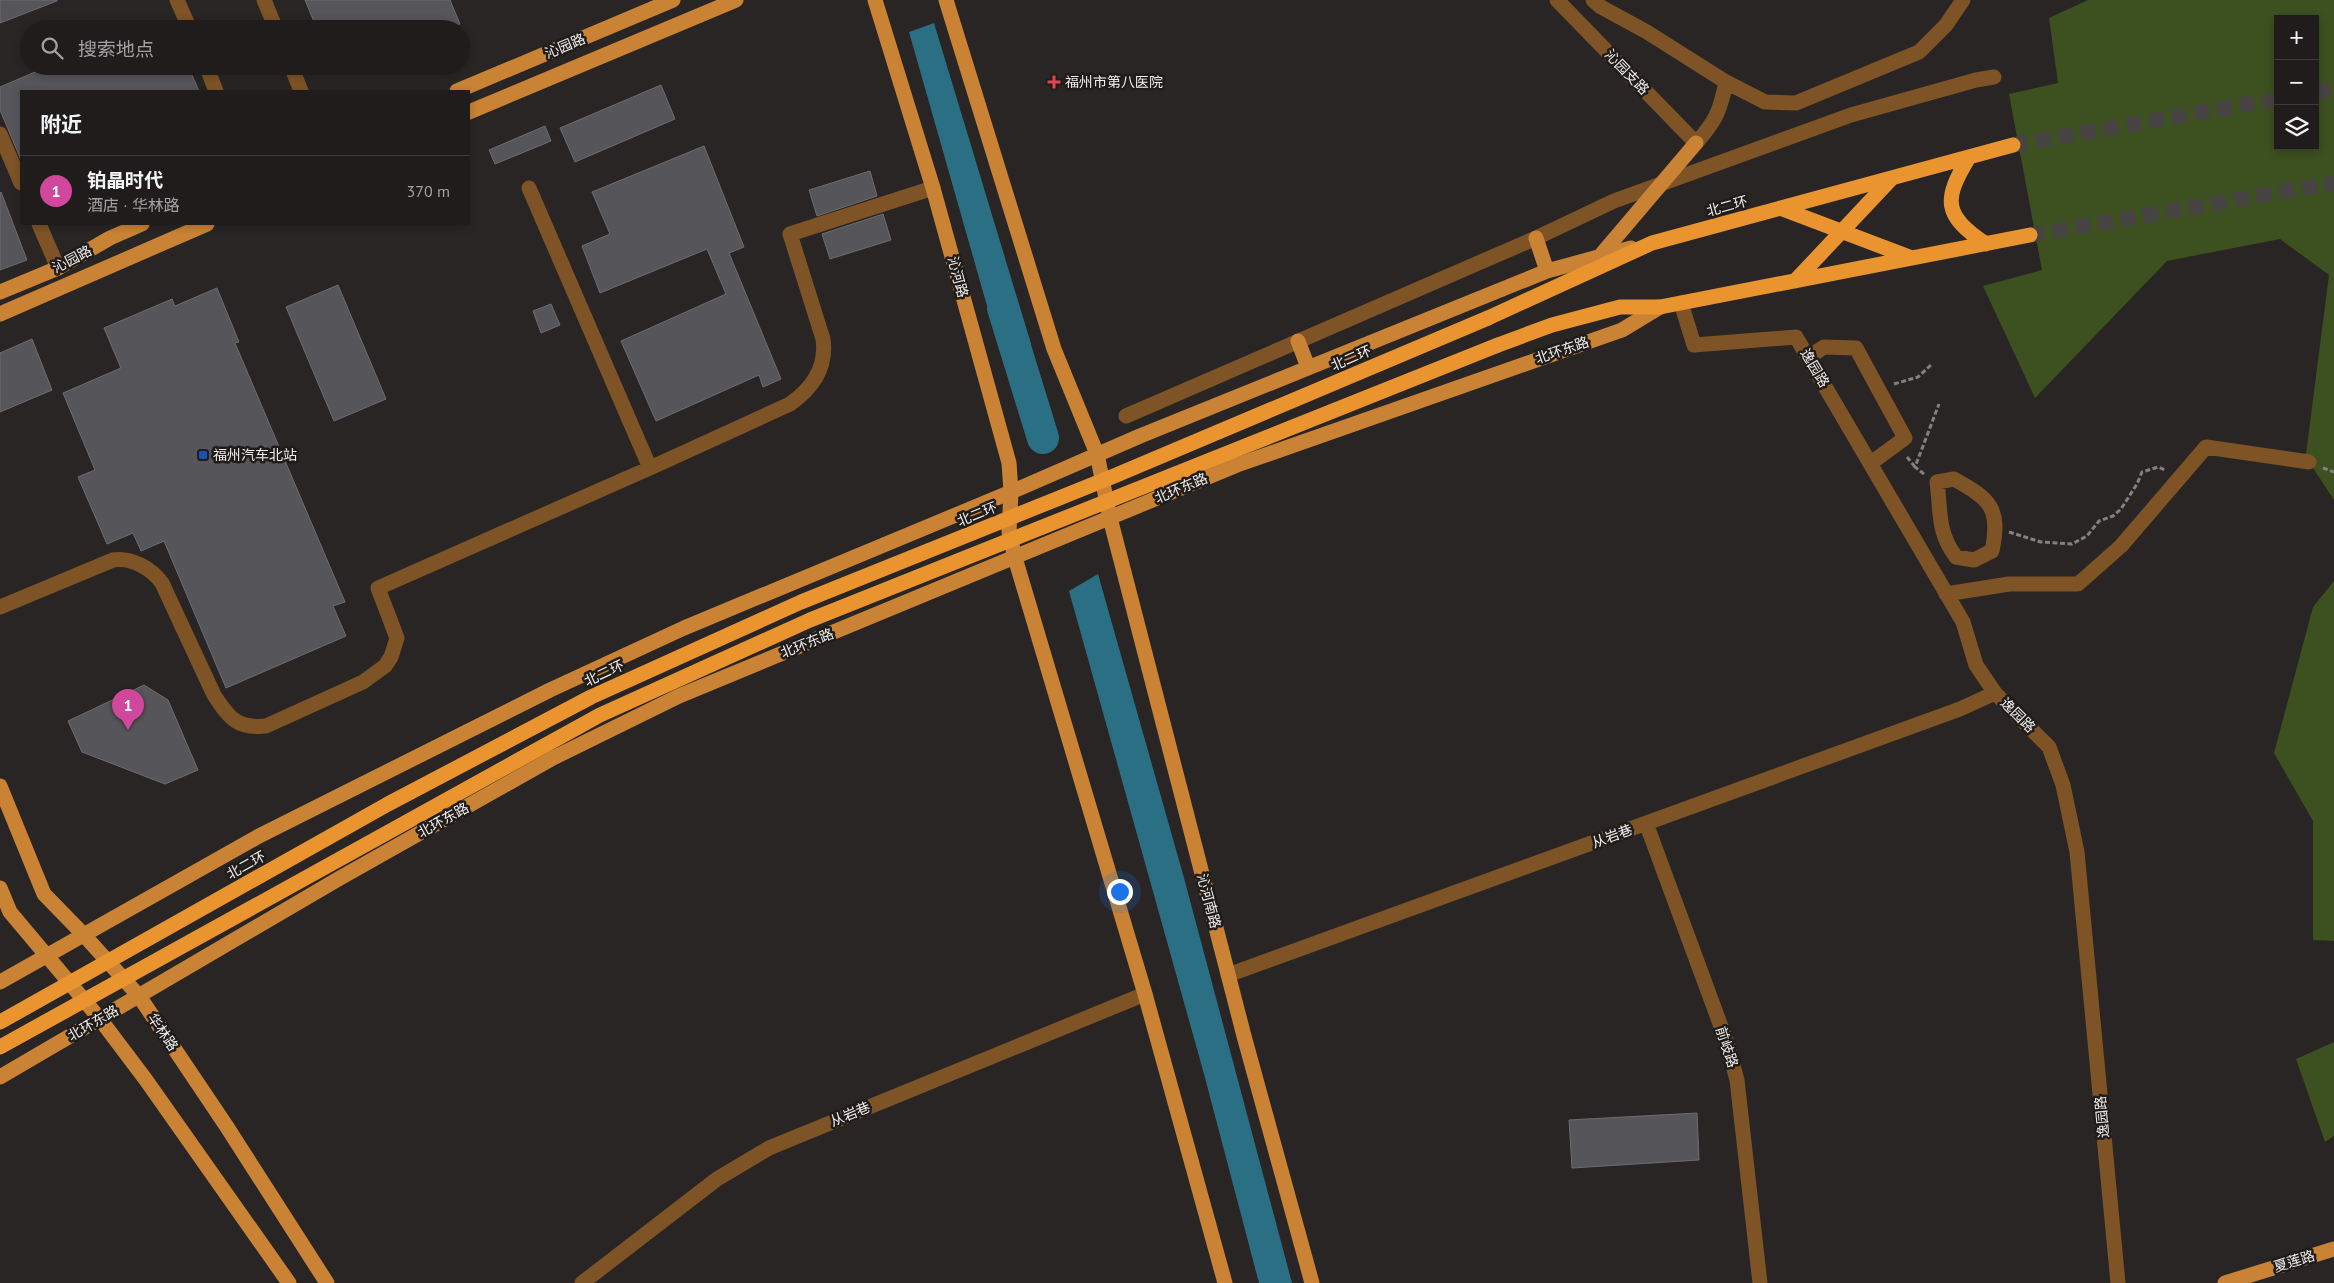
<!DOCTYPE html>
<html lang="zh">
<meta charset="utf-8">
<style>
:root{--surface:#1f1c1b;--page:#272524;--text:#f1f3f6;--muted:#a1a1a3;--line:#3c3a3a;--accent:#acaffb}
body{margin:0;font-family:"PT Sans","Noto Sans SC",sans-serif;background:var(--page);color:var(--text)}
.controls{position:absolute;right:15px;top:15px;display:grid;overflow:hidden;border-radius:0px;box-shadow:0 2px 8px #0003}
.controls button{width:45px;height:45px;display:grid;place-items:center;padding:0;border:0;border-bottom:1px solid var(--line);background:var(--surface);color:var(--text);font:25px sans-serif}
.you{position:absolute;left:1119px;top:891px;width:18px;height:18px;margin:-12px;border:4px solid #fff;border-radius:50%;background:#1a73e8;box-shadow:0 0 0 8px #1a73e833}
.badge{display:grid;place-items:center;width:32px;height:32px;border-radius:50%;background:var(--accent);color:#fff;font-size:16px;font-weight:700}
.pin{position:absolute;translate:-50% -41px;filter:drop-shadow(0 1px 2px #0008)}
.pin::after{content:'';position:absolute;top:26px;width:18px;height:15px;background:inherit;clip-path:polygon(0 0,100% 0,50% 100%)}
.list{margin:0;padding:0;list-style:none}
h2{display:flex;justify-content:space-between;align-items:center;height:65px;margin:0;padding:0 20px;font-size:21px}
h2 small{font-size:16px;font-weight:400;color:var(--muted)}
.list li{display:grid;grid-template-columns:32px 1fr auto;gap:15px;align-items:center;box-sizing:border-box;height:70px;padding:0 20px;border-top:1px solid var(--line)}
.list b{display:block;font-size:19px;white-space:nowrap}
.list p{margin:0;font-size:16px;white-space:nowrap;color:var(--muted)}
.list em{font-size:16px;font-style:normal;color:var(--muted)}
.icon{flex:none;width:28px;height:28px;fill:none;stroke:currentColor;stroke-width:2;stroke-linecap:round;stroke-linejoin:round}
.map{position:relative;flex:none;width:2334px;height:1283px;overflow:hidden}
.search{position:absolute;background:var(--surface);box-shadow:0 2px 8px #0003;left:20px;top:20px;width:450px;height:55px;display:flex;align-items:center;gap:12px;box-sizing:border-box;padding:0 18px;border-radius:28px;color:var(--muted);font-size:19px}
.panel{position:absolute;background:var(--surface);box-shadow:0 2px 8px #0003;left:20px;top:90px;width:450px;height:135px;border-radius:0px}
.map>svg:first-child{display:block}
</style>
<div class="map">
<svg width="2334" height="1283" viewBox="0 0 2334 1283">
<rect width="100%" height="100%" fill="#292524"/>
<path fill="#3c5020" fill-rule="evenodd" d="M2088 0H2334V500L2309 462 2306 454 2329 275 2280 239 2167 261 2035 398 1983 286 2042 270 2009 94 2058 83 2049 18ZM2278 19H2315V146H2278Z
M2334 581V941L2313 940V821L2274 753 2313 607Z
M2334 1042V1136L2325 1142 2296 1059Z"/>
<path fill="#2b6f85" d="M934 23 1031 344 1001 355 909 32Z
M1098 574 1184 878 1292 1283H1259L1204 1074 1069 591Z"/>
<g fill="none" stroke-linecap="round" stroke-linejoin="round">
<path stroke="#2b6f85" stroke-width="32" d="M1003 308 1043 438"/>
</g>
<path fill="#56565a" stroke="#6d6c70" d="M0 0H57V1L0 23Z
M305 0H450L460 24 448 29H317Z
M49 66H188L199 91H21V160L0 110V87Z
M661 85 675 119 575 162 560 128Z
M545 126 551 141 495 164 489 150Z
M704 146 744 247 729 253 781 379 763 387 759 375 656 421 621 341 726 294 707 249 600 293 582 246 610 234 592 192Z
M870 171 877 196 817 216 809 190Z
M1 192 27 260 0 270V193Z
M883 214 891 240 830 259 822 234Z
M338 285 386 399 334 421 286 307Z
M217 288 239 342 235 343 345 602 333 606 346 636 226 688 164 541 141 551 133 533 107 544 78 477 95 470 63 393 121 368 104 328 172 299 175 306Z
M551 304 560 325 541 333 533 311Z
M32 339 52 390 0 412V353Z
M144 685 168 700 198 770 165 784 82 752 68 721Z
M1697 1113 1699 1160 1572 1168 1569 1120Z"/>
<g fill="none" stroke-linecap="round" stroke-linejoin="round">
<path stroke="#474342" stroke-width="15" stroke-dasharray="15 8" stroke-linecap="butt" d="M2315 92 2334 89
M2013 145 2278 99
M2030 235 2334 183"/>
<path stroke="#83807f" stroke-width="3" stroke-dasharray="5 2.5" stroke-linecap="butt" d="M1894 384 1918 377 1932 364
M1907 457 1915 467
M2323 468 2334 472
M1924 474 1915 467 1939 404
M2009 532 2041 542 2072 544 2087 536 2099 521 2113 516 2121 509 2137 484 2142 472 2158 467 2165 470"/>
<path stroke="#7e5326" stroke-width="15" d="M177 0 190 29
M264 0 276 29
M1557 0 1696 143C1716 121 1720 111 1726 82
M1593 0 1601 7 1647 32 1726 82 1765 102 1796 103 1919 52 1946 25 1963 0
M206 66 216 91
M291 66 301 91
M0 134 21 183
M39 224 58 268
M1681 303 1694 345 1796 337 1963 622 1976 665 1995 693 2049 747 2063 785 2077 852 2118 1283
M1809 357 1824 347 1856 348 1905 438 1871 463
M1126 416 1536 238 1614 201 1851 115 1976 80 1994 77
M650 468 790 404C813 388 827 367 823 339L790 234 933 188
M1954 479C1990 499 2001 508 1992 551L1974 560 1956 557C1937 532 1941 512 1937 482Z
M1946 594 2009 584H2078L2121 546 2206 447 2309 462
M0 607 113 560C131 557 151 568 162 583L214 695C229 718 237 729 266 726L363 682 385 666 391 657 397 638 378 588 650 468 529 188
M1646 823 1726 1040 1737 1080 1760 1283
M1228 975 1960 709 1995 693
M582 1283 717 1179 769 1148 1145 994"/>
<path stroke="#ca8234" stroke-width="15" d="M875 0 933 188 1009 463 1011 492 1009 532 1015 558 1145 994 1225 1283
M946 0 1054 349 1097 454 1110 518 1244 1036 1312 1283
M457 91 673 0
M469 112 736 0
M1536 238 1547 271
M1600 256 1696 143
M0 292 58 268 110 238 142 224
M0 314 207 224
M1298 341 1308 367
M0 786 44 894 83 934 139 996 227 1127 327 1283
M0 888 10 912 100 1019 146 1080 289 1283
M0 982 259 836 550 690 684 628 1011 492 1140 436 1547 271 1631 248
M0 1077 340 878 553 758 679 696 1237 465 1622 330 1660 307
M2225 1283 2334 1249"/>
<path stroke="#ea9430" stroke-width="15" d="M1969 157C1943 200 1943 215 1986 244
M1780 208 1912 258
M1795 281 1891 179
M1488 318 1652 243 2013 145
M1498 345 1552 325 1620 307H1660L2030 235"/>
<path stroke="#ea9430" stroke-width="15" d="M0 1022 388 804 591 697 801 602 1114 476 1488 318
M0 1047 600 715 810 620 1498 345"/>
</g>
<path fill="#e0444e" stroke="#201c1a" stroke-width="2" d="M1051.5 74.5h5v5h5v5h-5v5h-5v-5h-5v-5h5z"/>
<rect fill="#1a4fb4" stroke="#201c1a" stroke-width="2" x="198" y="450" width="10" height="10" rx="2.5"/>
<g text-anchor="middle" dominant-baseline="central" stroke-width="5" stroke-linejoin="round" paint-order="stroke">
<g font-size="14" fill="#f0eeed" stroke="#201c1a">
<text transform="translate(565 46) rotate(-23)">沁园路</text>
<text transform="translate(1627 72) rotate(46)">沁园支路</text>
<text transform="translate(1727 206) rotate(-15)">北二环</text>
<text transform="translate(72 259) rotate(-28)">沁园路</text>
<text transform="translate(958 277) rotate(75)">沁河路</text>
<text transform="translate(1562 350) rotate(-19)">北环东路</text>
<text transform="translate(1351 358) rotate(-23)">北二环</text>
<text transform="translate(1815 368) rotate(59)">逸园路</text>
<text transform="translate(1181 488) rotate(-23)">北环东路</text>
<text transform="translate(977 514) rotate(-22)">北二环</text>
<text transform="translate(807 643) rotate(-22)">北环东路</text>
<text transform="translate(604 673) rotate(-25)">北二环</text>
<text transform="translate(2018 715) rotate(45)">逸园路</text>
<text transform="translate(443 820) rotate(-29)">北环东路</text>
<text transform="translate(1612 836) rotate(-20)">从岩巷</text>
<text transform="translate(246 865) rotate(-29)">北二环</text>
<text transform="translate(1209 901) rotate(75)">沁河南路</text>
<text transform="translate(93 1023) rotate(-30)">北环东路</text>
<text transform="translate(163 1032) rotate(56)">华林路</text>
<text transform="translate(1727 1047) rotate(72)">前岐路</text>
<text transform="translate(850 1114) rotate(-22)">从岩巷</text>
<text transform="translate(2102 1117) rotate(-95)">逸园路</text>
<text transform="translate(2294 1261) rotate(-17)">夏莲路</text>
</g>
<g font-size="14" fill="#f0eeed" stroke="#201c1a" text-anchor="start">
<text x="1065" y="82">福州市第八医院</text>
<text x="213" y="455">福州汽车北站</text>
</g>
</g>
</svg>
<div class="controls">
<button>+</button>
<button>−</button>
<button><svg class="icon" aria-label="layers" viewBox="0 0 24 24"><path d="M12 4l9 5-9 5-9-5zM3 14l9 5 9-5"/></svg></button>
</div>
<div class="you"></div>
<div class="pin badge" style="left:128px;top:730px;background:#d1479c">1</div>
<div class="search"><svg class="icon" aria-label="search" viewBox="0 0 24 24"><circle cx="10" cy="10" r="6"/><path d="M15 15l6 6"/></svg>搜索地点</div>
<section class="panel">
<h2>附近<small></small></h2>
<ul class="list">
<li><span class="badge" style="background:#d1479c">1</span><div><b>铂晶时代</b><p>酒店 · 华林路</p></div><em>370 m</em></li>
</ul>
</section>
</div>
